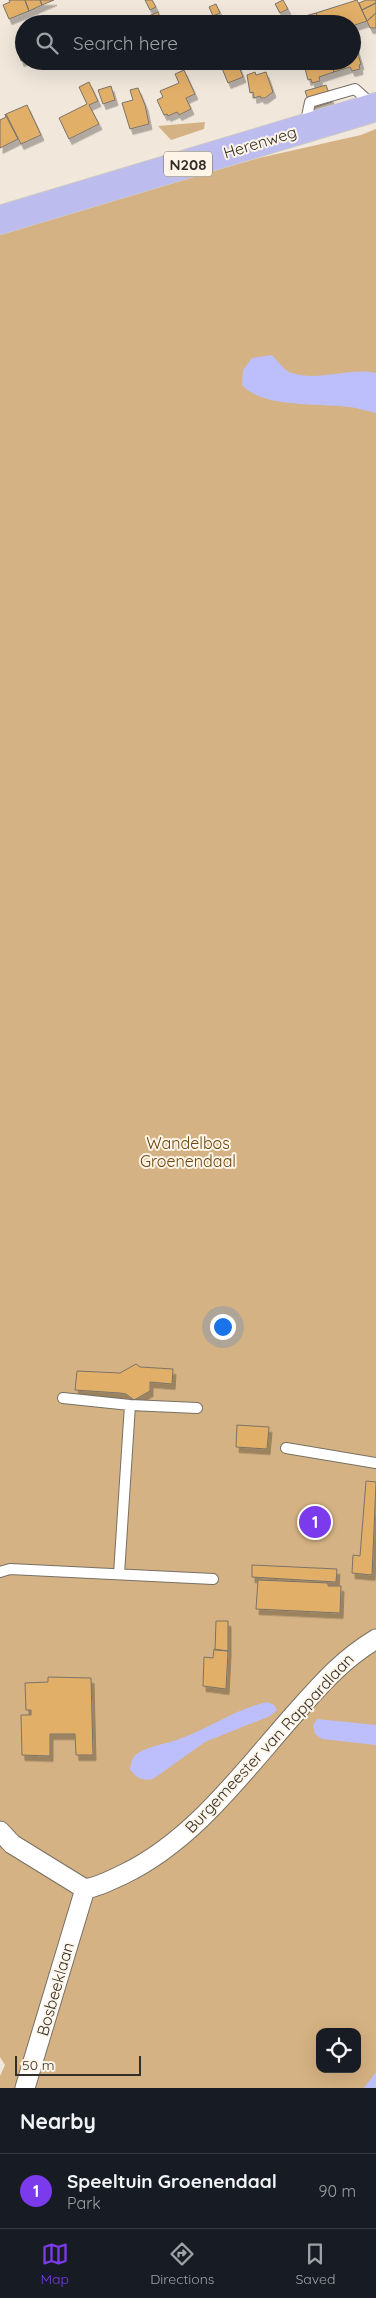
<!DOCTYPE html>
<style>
:root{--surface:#171b24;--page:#20242c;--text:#f1f3f6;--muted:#9ea1a6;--line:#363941;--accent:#7c3aed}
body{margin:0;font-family:Quicksand,sans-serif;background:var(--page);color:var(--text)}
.controls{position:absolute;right:15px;bottom:15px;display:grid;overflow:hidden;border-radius:10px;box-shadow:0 5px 20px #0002}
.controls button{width:45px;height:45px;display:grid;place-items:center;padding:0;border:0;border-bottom:1px solid var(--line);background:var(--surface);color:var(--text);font:25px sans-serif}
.scale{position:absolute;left:15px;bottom:12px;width:126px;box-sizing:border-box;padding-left:5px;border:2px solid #322f2a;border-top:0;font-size:14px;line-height:18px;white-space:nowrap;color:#322f2a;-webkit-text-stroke:4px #fef5e8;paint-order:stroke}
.you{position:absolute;left:222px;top:1326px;width:18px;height:18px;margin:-12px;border:4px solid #fff;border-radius:50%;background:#1a73e8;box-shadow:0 0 0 8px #1a73e833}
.badge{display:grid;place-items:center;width:32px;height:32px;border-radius:50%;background:var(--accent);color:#fff;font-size:16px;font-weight:700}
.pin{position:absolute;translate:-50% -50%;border:2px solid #fff;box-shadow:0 1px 5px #0006}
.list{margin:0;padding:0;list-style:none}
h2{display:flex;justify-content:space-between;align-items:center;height:65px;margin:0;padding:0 20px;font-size:21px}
h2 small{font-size:16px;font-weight:400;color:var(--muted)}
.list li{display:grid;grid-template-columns:32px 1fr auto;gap:15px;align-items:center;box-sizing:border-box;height:75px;padding:0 20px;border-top:1px solid var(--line)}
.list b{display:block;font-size:19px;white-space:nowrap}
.list p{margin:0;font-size:16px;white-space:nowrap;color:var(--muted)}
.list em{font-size:16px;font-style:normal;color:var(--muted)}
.icon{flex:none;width:28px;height:28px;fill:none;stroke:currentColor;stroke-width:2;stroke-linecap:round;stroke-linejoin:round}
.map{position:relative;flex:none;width:376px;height:2088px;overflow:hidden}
.search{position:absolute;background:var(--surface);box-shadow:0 5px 20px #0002;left:15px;right:15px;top:15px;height:55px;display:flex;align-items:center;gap:12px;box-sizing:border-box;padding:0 18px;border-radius:28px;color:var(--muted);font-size:19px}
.sheet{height:140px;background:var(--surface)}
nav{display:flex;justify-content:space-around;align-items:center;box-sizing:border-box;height:70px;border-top:1px solid var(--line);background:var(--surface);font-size:14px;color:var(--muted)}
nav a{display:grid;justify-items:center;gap:2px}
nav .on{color:var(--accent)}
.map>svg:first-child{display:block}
</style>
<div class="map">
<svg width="376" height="2088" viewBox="0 0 376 2088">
<defs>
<filter id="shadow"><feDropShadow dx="3" dy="5.5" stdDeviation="0" flood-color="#0004"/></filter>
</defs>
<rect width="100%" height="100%" fill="#f1e7db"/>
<path fill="#d5b283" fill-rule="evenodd" d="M205 122 204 129 171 140 158 126Z
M376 129V2088H0V2076L5 2065 0 2057V233L259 158 361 135ZM320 2032H357V2069H320Z"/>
<path fill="#bdbffc" d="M272 355C277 360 283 369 289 372 317 383 347 367 376 373V413C367 411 358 408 349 407 320 403 262 408 242 385L243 370 252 358Z
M267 1702 274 1705 277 1710 270 1716 205 1742 153 1779C142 1781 137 1779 130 1769 131 1762 132 1757 138 1753 151 1745 168 1744 182 1738 211 1727 236 1709 267 1702Z
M317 1719 376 1725V1745L322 1739 315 1734 313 1726Z
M376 2072V2088H364Z"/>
<path fill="#e2af68" stroke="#7b7368" filter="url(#shadow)" d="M9 0H25L29 11 9 19 3 5 10 2Z
M25 0H40L42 5 29 11Z
M40 0H54L42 5Z
M145 0H152L156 7 150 10Z
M283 0 288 9 280 13 275 4Z
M357 0 367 21 352 26V24H320L316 13Z
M366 0H376V3L362 10 359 3Z
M376 3V13L367 21 362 10Z
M216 4 220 13 213 16 209 7Z
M158 12 161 19 147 24 144 18Z
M316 13 320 24H288L287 21Z
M376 13V28H370L367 21Z
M105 17 108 24H87V23Z
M161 19 163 24H148Z
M352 34 361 64 359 65 360 69 352 71 350 67 334 72 331 61H352Z
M23 49 24 60 21 61 18 50Z
M219 61H237L243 77 228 83Z
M303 61H331L334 72 319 77 320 81 312 83 311 79 308 80Z
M184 70 195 94 186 98 191 109 179 115 177 112 168 116 167 114 164 115 157 100 163 97 160 91 179 83 175 74Z
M255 72 256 75 266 72 273 92 265 98H261L260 96 254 98 253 92 250 93 247 75Z
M89 82 98 101 89 105 99 124 69 139 59 118 87 104 79 87Z
M326 85 332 102 311 109 305 91Z
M111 86 115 100 103 104 98 90Z
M138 88 145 105 149 124 130 129 122 103 133 100 130 90Z
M27 105 41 135 21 144 6 114Z
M5 114 18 139 0 148V120L6 117Z
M136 1364 140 1367 173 1369 172 1384 150 1382V1391L134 1400 126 1394 120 1393 75 1390 77 1371 120 1373Z
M237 1425 269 1427 267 1449 236 1447Z
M366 1481 376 1482 372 1575 352 1573 353 1555 360 1556Z
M252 1565 337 1569 336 1582 252 1577Z
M258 1580 328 1583V1586H341L340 1613 256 1609Z
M216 1621H228V1651L215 1650Z
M214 1649 228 1651 226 1689 203 1686 204 1657 213 1658Z
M48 1677 91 1678 93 1755H76L75 1734H50V1756L22 1755 21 1715H31V1710H26L25 1683 48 1682Z"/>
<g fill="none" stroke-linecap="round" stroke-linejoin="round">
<g stroke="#787065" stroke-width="12">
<path id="service" d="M305 126 310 102 355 89 373 105
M63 1398 130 1405 197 1408
M286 1448 376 1463
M0 1572 10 1569 213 1579
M119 1574 130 1405"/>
</g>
<g stroke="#787065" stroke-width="21">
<path id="minor" d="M0 1831 12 1844 85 1889
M85 1889C99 1887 111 1880 124 1874 196 1839 245 1769 298 1710 323 1682 343 1659 376 1639
M25 2088 85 1889"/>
</g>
<g stroke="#cac9c8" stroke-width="30">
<path id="primary" d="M0 220 376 107"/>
</g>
<use href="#service" stroke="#fff" stroke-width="10"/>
<use href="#minor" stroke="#fff" stroke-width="19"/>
<use href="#primary" stroke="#bdbcef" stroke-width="28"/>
</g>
<g text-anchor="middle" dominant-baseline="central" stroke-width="4" stroke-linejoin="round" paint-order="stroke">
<rect fill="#fef5e8" stroke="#6f6a63" stroke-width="1" x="164" y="151.5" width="48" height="25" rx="4"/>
<g font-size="15" font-weight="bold" fill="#322f2a">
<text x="188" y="164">N208</text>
</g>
<g font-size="16" fill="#322f2a" stroke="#fef5e8">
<text transform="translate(260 142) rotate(-17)">Herenweg</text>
<text transform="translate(269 1743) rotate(-47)">Burgemeester van Rappardlaan</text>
<text transform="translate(55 1989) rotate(-74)">Bosbeeklaan</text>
</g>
<g font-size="16" fill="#68460e" stroke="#fef5e8">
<text x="188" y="1143">Wandelbos<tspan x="188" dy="18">Groenendaal</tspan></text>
</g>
</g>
</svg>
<div class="controls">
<button><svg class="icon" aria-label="locate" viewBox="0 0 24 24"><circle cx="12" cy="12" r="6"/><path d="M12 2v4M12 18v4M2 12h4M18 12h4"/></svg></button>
</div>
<div class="scale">50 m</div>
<div class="you"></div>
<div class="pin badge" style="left:315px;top:1522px">1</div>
<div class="search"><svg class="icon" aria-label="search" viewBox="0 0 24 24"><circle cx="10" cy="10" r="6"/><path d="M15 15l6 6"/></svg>Search here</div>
</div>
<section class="sheet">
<h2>Nearby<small></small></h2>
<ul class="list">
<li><span class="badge">1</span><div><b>Speeltuin Groenendaal</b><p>Park</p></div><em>90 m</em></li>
</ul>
</section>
<nav>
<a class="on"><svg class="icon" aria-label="map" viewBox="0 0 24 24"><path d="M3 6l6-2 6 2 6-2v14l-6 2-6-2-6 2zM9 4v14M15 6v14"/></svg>Map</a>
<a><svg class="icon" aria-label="directions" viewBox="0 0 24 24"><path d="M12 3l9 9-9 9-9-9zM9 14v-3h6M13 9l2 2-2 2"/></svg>Directions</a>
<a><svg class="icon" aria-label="saved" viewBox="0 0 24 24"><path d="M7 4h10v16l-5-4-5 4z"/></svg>Saved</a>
</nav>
